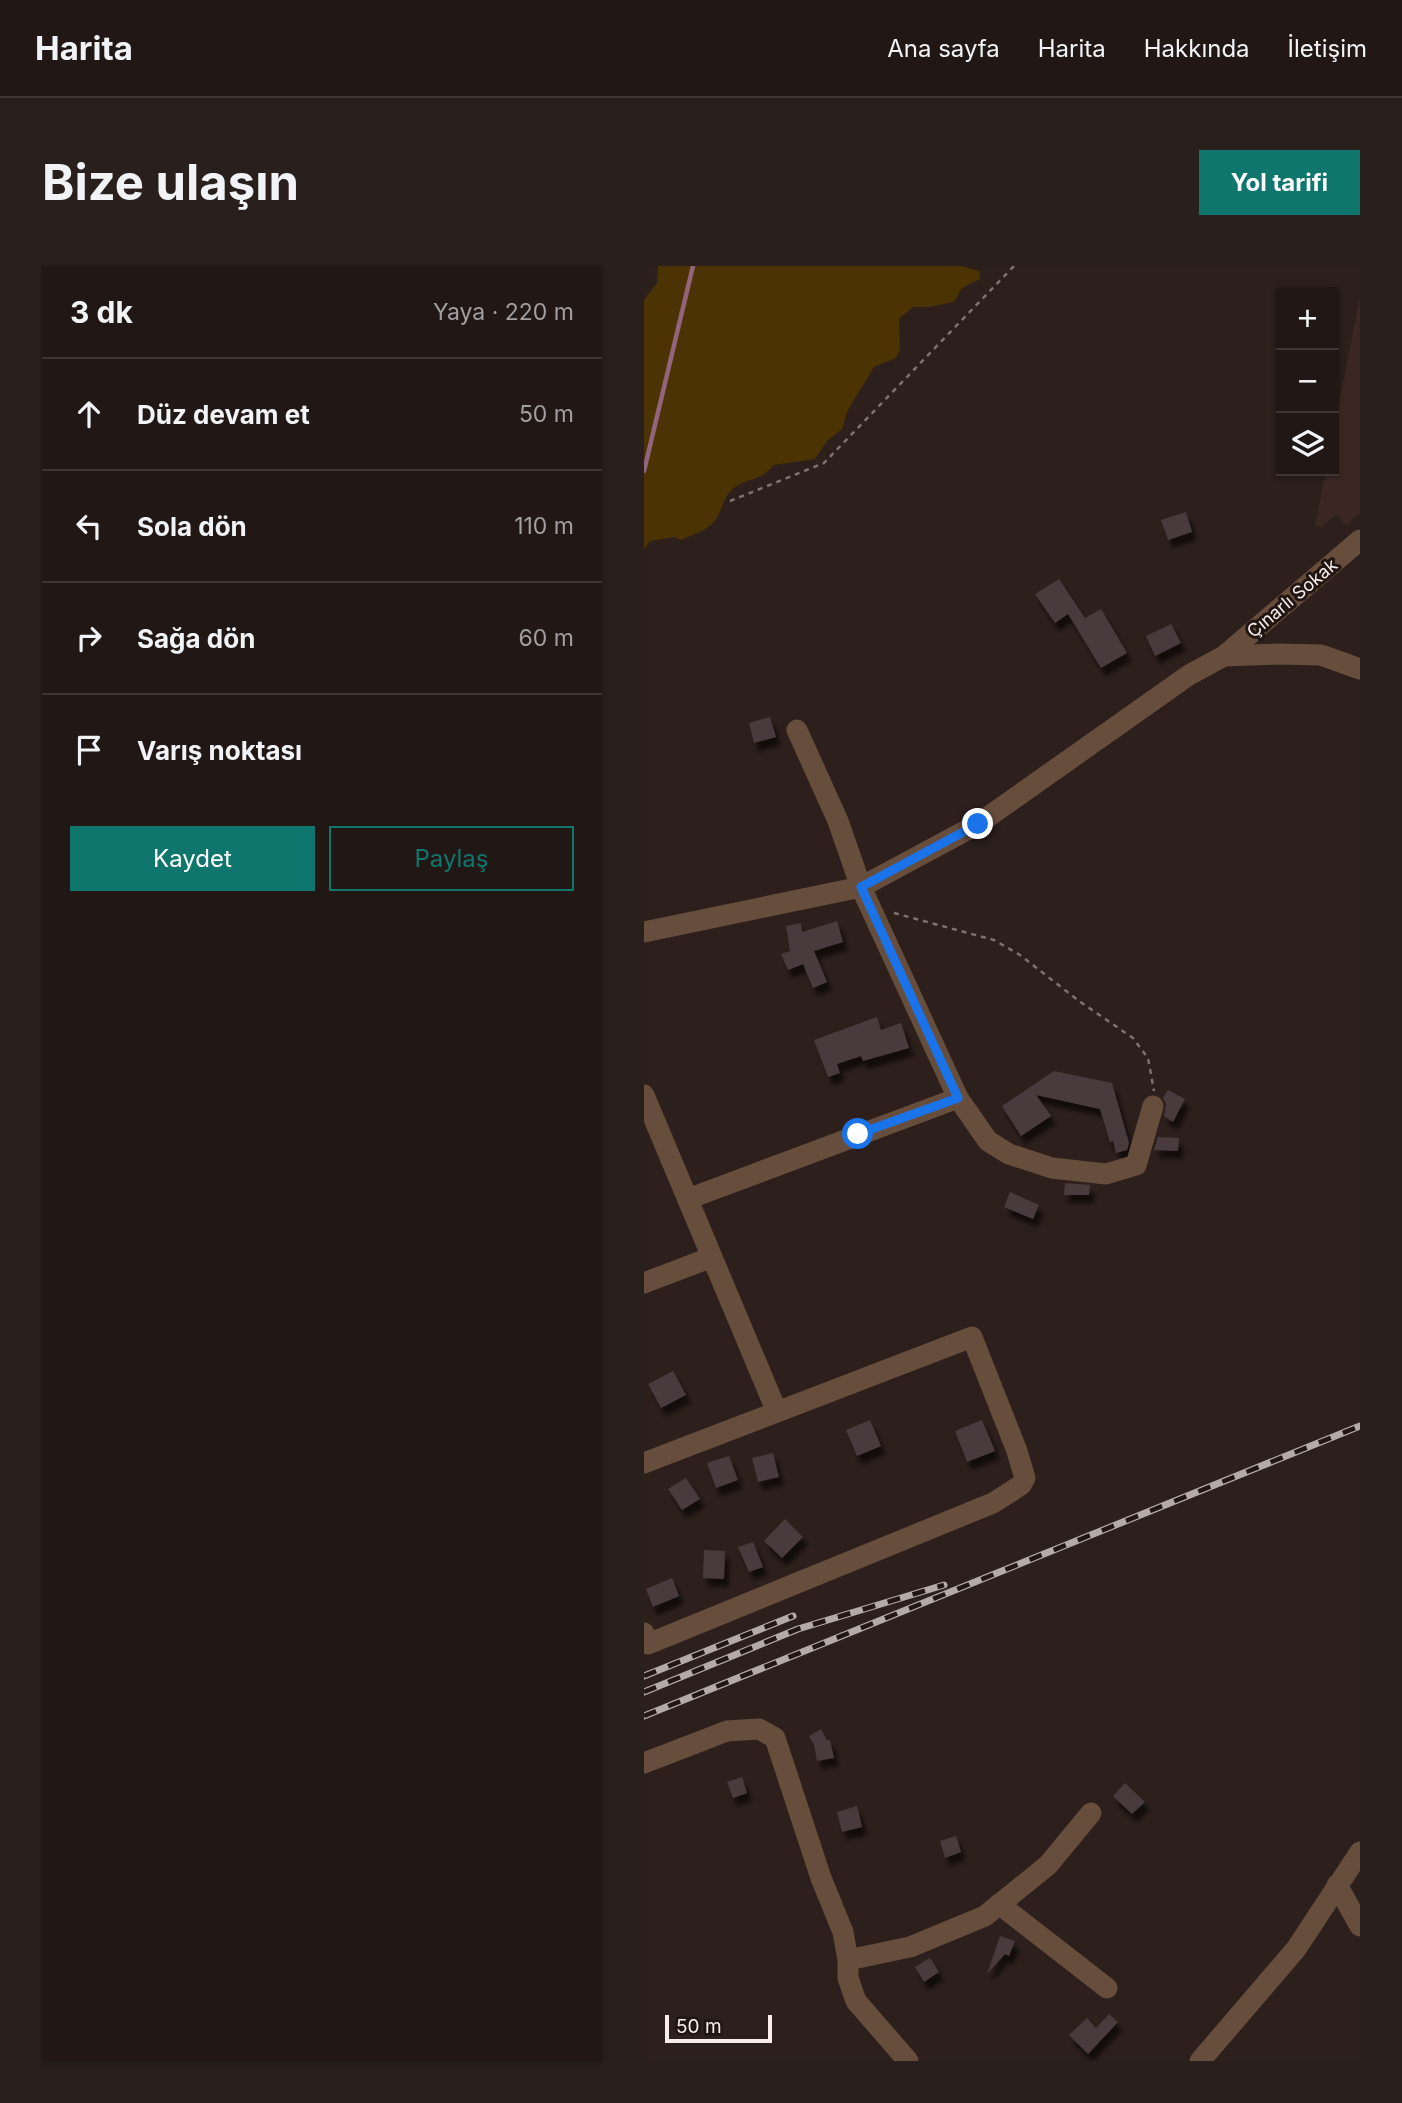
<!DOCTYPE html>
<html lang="tr">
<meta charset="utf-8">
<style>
:root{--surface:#211715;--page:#29201e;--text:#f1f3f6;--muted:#a29fa0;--line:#3e3634;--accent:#0f766e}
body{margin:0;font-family:Inter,sans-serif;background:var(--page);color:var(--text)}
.controls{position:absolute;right:21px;top:21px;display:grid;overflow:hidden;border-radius:0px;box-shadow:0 2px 5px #0004}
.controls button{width:63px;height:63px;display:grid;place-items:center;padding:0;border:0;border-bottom:2px solid var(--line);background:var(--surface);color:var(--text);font:35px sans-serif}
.scale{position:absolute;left:21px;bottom:18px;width:107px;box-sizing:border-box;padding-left:7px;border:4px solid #f8efed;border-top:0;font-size:19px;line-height:24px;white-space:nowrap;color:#f8efed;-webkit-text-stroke:5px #221613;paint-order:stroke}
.stop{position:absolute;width:21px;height:21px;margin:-16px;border:5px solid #1a73e8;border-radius:50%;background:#fff}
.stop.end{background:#1a73e8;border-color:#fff;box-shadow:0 2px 7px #0008}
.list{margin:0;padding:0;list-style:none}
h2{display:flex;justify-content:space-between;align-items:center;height:91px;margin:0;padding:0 28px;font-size:30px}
h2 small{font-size:23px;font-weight:400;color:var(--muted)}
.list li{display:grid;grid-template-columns:46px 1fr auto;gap:21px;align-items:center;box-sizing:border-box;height:112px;padding:0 28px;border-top:2px solid var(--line)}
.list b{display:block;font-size:26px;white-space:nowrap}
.list em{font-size:23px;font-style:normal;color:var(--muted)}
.actions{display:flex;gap:14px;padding:21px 28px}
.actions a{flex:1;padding:16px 0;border:2px solid var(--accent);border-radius:0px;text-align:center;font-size:24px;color:var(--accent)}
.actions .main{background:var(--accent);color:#fff}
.icon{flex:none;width:38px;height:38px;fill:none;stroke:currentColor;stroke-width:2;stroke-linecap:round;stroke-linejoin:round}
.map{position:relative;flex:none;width:716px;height:1795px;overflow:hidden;border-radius:0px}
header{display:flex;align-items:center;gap:42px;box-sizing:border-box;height:98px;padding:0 35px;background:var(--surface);border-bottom:2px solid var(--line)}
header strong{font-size:33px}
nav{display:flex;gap:38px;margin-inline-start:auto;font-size:24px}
.intro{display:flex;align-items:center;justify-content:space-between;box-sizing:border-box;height:168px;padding:0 42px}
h1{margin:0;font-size:49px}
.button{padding:18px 32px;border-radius:0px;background:var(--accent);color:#fff;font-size:24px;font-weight:700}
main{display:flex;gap:42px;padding:0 42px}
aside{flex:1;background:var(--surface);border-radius:0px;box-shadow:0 2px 5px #0004}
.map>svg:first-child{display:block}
</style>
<header>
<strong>Harita</strong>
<nav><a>Ana sayfa</a><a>Harita</a><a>Hakkında</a><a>İletişim</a></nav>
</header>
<div class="intro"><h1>Bize ulaşın</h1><a class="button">Yol tarifi</a></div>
<main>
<aside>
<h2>3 dk<small>Yaya · 220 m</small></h2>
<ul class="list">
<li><svg class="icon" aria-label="ahead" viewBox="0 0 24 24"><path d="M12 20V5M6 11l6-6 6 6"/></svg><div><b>Düz devam et</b></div><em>50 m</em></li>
<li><svg class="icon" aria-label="left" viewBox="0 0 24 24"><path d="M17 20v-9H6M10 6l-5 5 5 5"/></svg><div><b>Sola dön</b></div><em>110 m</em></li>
<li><svg class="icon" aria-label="right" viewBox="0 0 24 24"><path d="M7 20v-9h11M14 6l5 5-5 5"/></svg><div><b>Sağa dön</b></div><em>60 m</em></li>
<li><svg class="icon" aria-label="arrive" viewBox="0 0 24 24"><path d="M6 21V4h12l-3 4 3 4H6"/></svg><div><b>Varış noktası</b></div></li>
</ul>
<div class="actions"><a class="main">Kaydet</a><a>Paylaş</a></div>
</aside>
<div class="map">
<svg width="716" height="1795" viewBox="0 0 716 1795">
<defs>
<filter id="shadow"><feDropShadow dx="4.5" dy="8" stdDeviation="2" flood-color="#0009"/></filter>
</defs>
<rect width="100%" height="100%" fill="#2c1f1c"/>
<path fill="#3a2722" d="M716 30V247L702 259 692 249 677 261 671 259 682 205H690V164Z"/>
<path fill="#4c3304" d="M14 0H316L336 5V13L318 22 310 36 285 41H269L255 53 256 83 252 92 230 101 204 144 198 163 183 175 171 193 130 199C113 217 108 210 91 221 82 227 78 241 74 250 67 264 50 268 37 274L31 271 6 275 0 283V34L13 17Z"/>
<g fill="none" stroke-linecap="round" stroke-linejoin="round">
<path stroke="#92657c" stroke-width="4.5" d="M0 205 49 0"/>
</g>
<path fill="#493b3c" filter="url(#shadow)" d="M542 246 548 266 524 274 517 254Z
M415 313 441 352 457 343 483 387 457 402 424 348 411 357 391 328Z
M527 358 537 377 511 390 502 370Z
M126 451 132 471 110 477 105 457Z
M193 655 199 676 170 685 183 716 169 722 159 698 144 704 137 688 146 685 142 660 157 657 158 666Z
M233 751 237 764 257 757 265 782 219 795 217 790 193 798 196 807 184 811 170 774Z
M410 805 468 817 485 877 483 884 472 887 469 875 466 876 456 843 392 829 407 850 377 870 358 840Z
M524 824 541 833 529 856 520 850 522 838 519 832Z
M514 871 535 872 534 885 510 884Z
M421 917 446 919 445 929H420Z
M366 926 395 939 389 953 360 941Z
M29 1105 42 1129 17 1142 4 1118Z
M226 1154 237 1180 213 1190 202 1164Z
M338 1154 351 1185 323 1196 311 1165Z
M129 1187 135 1211 114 1216 108 1192Z
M85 1190 94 1214 72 1222 63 1197Z
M42 1212 56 1233 38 1244 24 1223Z
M141 1253 159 1271 138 1292 120 1275Z
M109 1276 119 1301 105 1306 94 1281Z
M60 1284 81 1285 80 1313 59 1312Z
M28 1312 35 1330 9 1341 2 1323Z
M177 1463 183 1474H186L190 1492 173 1495 170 1479 165 1470Z
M98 1511 103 1527 89 1532 83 1516Z
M481 1517 501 1536 488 1548 469 1530Z
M213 1540 218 1561 198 1566 193 1546Z
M312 1570 317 1586 301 1592 296 1575Z
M356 1670 371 1675 365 1690 361 1688 343 1708Z
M286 1692 295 1706 280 1716 271 1701Z
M465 1748 474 1756 444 1788 425 1769 443 1752 452 1762Z"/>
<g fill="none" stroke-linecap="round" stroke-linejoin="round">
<path stroke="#7e7370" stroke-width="2.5" stroke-dasharray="5 5" stroke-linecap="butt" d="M86 235 180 197 370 0
M250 647 350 674 376 689 435 735 489 772 504 792 510 825"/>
<path stroke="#674d3c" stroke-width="21" d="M580 390 716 274
M153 464 194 555 217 621 314 832 344 875 365 888 408 902 462 908 492 899 509 840
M0 666 217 621 334 558 545 409 580 390 634 388 677 389 716 403
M0 829 133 1146
M44 933 314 832
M0 1017 68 991
M0 1197 328 1071 373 1185 381 1212 377 1219 349 1237 4 1378 0 1367
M0 1497 83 1465 115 1463 131 1472 177 1612 199 1666 204 1694V1712L212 1735 264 1795
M693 1619 716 1660
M355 1638 463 1722
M204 1694 266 1681 341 1650 404 1599 447 1547
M556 1795 652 1683 716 1586"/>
<g stroke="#b4aaa8" stroke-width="7">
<path id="rail" d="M0 1410 149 1350
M0 1426 154 1363 300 1319
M0 1450 716 1160"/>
</g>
<use href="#rail" stroke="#221613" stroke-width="4.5" stroke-dasharray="13" stroke-linecap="butt"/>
</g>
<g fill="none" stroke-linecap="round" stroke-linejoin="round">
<path stroke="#1a73e8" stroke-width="9" d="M214 868 314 832 217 621 334 558"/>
</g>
<g text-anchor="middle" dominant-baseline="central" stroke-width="6" stroke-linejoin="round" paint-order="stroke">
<g font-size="18" fill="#f8efed" stroke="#221613">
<text transform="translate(648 332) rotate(-40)">Çınarlı Sokak</text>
</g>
</g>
</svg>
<div class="controls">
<button>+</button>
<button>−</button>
<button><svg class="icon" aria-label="layers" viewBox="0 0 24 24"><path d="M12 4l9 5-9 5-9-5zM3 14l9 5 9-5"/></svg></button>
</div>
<div class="scale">50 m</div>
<div class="stop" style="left:214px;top:868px"></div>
<div class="stop end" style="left:334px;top:558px"></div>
</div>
</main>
